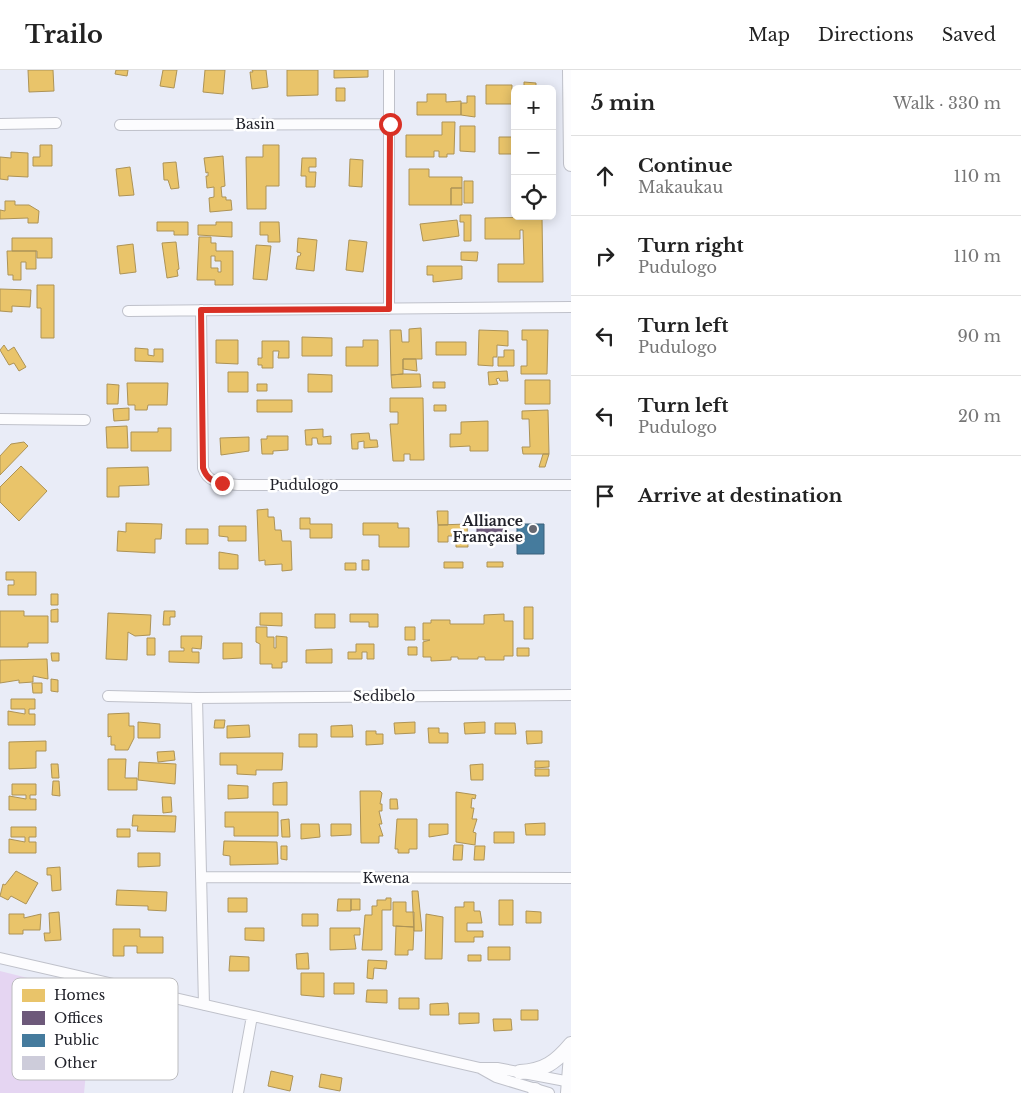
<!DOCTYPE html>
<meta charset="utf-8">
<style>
:root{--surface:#fff;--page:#f6f6f6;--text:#222;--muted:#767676;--line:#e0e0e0}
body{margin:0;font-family:"Libre Baskerville",serif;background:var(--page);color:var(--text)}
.controls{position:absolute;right:15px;top:15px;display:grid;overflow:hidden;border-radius:8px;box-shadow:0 2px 12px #0003}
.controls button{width:45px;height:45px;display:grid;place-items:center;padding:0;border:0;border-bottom:1px solid var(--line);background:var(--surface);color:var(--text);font:25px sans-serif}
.stop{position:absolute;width:15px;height:15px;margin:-11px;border:4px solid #d93025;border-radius:50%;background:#fff}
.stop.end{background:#d93025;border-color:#fff;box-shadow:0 1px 5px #0008}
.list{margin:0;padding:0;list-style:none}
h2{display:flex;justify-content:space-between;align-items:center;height:65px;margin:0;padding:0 20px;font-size:21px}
h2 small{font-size:16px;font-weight:400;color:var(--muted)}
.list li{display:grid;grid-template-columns:32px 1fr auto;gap:15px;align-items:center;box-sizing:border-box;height:80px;padding:0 20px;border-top:1px solid var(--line)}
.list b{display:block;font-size:19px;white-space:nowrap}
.list p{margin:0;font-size:16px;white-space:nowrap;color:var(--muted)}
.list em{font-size:16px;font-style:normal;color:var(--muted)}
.icon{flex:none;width:28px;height:28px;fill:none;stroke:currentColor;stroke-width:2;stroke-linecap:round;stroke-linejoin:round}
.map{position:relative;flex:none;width:571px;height:1023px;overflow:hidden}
header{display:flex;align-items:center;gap:30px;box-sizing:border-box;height:70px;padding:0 25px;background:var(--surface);border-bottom:1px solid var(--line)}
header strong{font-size:24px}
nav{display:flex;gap:28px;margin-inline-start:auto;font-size:18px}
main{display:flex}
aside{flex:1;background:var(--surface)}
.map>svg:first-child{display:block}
</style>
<header>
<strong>Trailo</strong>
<nav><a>Map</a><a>Directions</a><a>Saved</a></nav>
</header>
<main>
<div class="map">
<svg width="571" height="1023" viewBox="0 0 571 1023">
<rect width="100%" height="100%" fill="#e9ecf7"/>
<path fill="#e5d5f2" d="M0 901 103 927 87 992 84 1023H0Z"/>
<path fill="#e9c46a" stroke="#ad9356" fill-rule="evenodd" d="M28 0H53L54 21 29 22Z
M116 0H128L127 6 115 4Z
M163 0H177L174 18 160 16Z
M205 0H225L223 24 203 22Z
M252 0H266L268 17 252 19 250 2H253Z
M287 0H318V25L287 26Z
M334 0H368V7L334 8Z
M524 12 536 13V19H524Z
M486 15H512V34H486Z
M336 18H345V31H336Z
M427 24H446V32L461 31V45H417V32H427Z
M467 26H475V47L461 45V33H467Z
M442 52H455L454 84H447V87H439V81H434V87H406V65H442Z
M460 56H475V82L460 81Z
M499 67H515V84H499Z
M40 75H52V96H33V87H40Z
M263 75H279V116H266V139H247L246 87H263Z
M11 82 28 83V107L8 106V110L0 109V87L11 88Z
M223 86 225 116 221 117 222 127H226V130H231L232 140 210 142 209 128 214 127V117L207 118 206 106H208V102L206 103 204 88Z
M302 88H316V97H309V102H316L315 117H306V106H301Z
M350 89 363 90 362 117 349 116Z
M176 92 179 118 171 119 168 110H164L163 93Z
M130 97 134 125 119 126 116 99Z
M409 99H429V107H462V118H451V135H409Z
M512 103H515V127H512Z
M464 111H473V133H464Z
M451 118H462V135H451Z
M5 131H15V135H29L39 141 38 153H28V148L0 149V140L5 141Z
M460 145H471V171H464V152H460Z
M542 147 543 212H498V194H524L523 160H520V169H485V148Z
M457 150 459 166 423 171 420 154Z
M157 152H188V165H174V161H157Z
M216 152H232V167L198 165V155H216Z
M260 152H279L280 172H268V165H260Z
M199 167H211V173H216V181H233V215H215V210H197ZM211 186H215V191H221V202H218V198H211Z
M12 168H52V188H37V181H12Z
M298 168 317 170 314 201 296 199 298 186H300L301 183 297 182Z
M349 170 367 172 363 202 346 200Z
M176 172 179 199 177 200 178 206 167 208 162 173Z
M133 174 136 202 120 204 117 176Z
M256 175 271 176 267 210 253 209Z
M7 181H36V199H26V192H21V210H13V205H8Z
M461 182H478L477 191 461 190Z
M427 196H462V209L433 212V205H427Z
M37 215H54V268H41V238H37Z
M0 219 31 220 30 237 12 236V242L0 241Z
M421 258 422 289H403V304L391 305 390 260H401L402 272H409V259Z
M479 260 508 261V276L497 275V287H493V296L478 295Z
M522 260H548L547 304H521V296H527V270H522Z
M302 267 332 268V286H302Z
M216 270H238V294L216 293Z
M363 270H378V296H346V277H363Z
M262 271H289V288H278L279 281H273V298H262V295H258V288H262Z
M436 272H466V285H436Z
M4 275 8 281 14 277 26 297 19 301 14 293 9 295 0 280Z
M135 278 148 279V285L154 286V279H163V292L135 291Z
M504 280H514V296H498V287H504Z
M403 289H416L417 301 403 299Z
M507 301 508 311H500L499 308 496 309 498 314 489 315 488 302Z
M228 302H248V322H228Z
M308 304 332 305V322H308Z
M403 304H420L421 317 392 318 391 305Z
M525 310H550V334H525Z
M433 312H445V318H433Z
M127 313H168L167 335H148L147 340H135V335H128Z
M107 314 119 315 118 334H107Z
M257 314H267V321H257Z
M390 328H423L424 390H410V384H404V391H393L390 354H398V342H390Z
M257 330H292V342H257Z
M434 335H446V341H434Z
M129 338V350L114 351 113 339Z
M548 340 549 384H523L522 377H530L529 349H522V341Z
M488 351V381H470V376L450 377V364H461V352Z
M127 356 128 378H107L106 357Z
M158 358H171V381H131V362H158Z
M323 359V367L331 366V374H318L317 368H312V375H306L305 360Z
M369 363 370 370H377L378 377 364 378V371L358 372V379H352L351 364Z
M267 366H288V380L273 381V384H262L261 369H267Z
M249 367V381L221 385 220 368Z
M24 372 28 376 0 405V386L11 374Z
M543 384H549L545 397H539Z
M21 396 47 421 19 451 0 432V417Z
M148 397 149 415 119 416V427H107V398Z
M268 439V447H274L275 460H281L282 471H291L292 500 282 501V494L265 495V490L259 491 257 440Z
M437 441H448V455H438Z
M300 448H310V454H332V468H310V459H300Z
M126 453 162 454 161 469H155V483L117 481 118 461 126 462Z
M363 453H398V458H409V477H379V465H363Z
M467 454 468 477H456V466H448V472H438V455Z
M219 456H246V471H228V467L219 466Z
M186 459H208V474H186Z
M219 482 238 485V499H219Z
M362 490H369V500H362Z
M444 492H463V498H444Z
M487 492H503V497H487Z
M345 493H356V500H345Z
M6 502H36V525H8V515H14V510H6Z
M51 524H58V535H51Z
M524 537H533V569H524Z
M58 539V552H51V540Z
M0 541H24V546H48V573H28V577H0Z
M164 541H175V547H170V555H163Z
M108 543 151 545 150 565 135 566 128 562 127 590 106 589Z
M260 543H282V556L260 555Z
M315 544H335V558H315Z
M350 544H378V557H369V552H350Z
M504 544V551H513V586H504V590H485V587H478V589H458V587H451V590L431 591V587H423V572L430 570H423V553H431V550H450V554H484V545Z
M256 557H267V567H274V578H276V566L287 567V592H282V598H272V594H260V574L256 572Z
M405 557H415V570H405Z
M181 566H202L201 579 192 578V582H199V593L169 592V581H184V578H181Z
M147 568H155V585H147Z
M223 573H242V588L223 589Z
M356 574H374V589H367V582H362V589H348V582H356Z
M408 577H417V585H408Z
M517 578H529V586H517Z
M332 579V593H306V580Z
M51 583H59V591H52Z
M47 589 48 609 33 606V612L19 613V610L0 613V590Z
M51 609 58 610V622L51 621Z
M32 613H42V623H33Z
M11 629H35V639H29V644H35V655H8V641L25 644V639H11Z
M129 643V656H134V668L128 680H115V675H111V666L108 667V644Z
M215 650H225L224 658H214Z
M138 652 160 654V668H138Z
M415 652V663L395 664 394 653Z
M485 652V663L465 664 464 653Z
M495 653H515L516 664H495Z
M249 655 250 667 227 668V656Z
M352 655 353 667H331V656Z
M428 658H439V663H448V673H429Z
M366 661H376V664H383V674L366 675Z
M526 661H542V673L527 674Z
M299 664H317V677H299Z
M46 671V681H36V698L9 699V672Z
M174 681 175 690 158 692 157 682Z
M220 683H283L282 700H256V705L237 704V695H220Z
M108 689H126L125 708H137V720H108Z
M535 691H549V697L535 698Z
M139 692 176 694 175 714 138 710Z
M51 694H58L59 708H52Z
M483 694V710H471L470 695Z
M535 699H549V706H535Z
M53 711H59L60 726 52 725Z
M287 712V735H273V713Z
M12 714H36V725H30V729H36V740H9V726L26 729V725H12Z
M228 715 248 716V728L228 729Z
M360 721H380L382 723 380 734H382V741H379L382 754H379L383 766H379V773H361Z
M456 722 476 725 475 729 472 728 471 738H474L472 749H477L473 762 476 763 475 775 456 772Z
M162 727H171L172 742 163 743Z
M390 729H397L398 739H390Z
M225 742H278V766H234V757H225Z
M133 745 176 746 175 762 137 761 138 756H132Z
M289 749 290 767H282L281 750Z
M397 749H417V779H409V783H398V779H395Z
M545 753V765H526L525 754Z
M301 754H319L320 767 301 769Z
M331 754H351V765L331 766Z
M429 754H448V764L429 767Z
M11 757H36V767H29V772H36V783H9V769L25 772V767H11Z
M117 759H130V767H117Z
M494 762H514V773H494Z
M224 771 277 772 278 794 230 795V786L223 785Z
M454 775H463L462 790H453Z
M281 776H287V790L281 789Z
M475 776H485L484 790H474Z
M138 783H160V796L138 797Z
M60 797 61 820 52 821 51 805H47V798Z
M16 801 38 813 26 834 11 826 8 830 0 826 3 814 5 815Z
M117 820 167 822 166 841 148 840V836L116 835Z
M412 821H418L422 861H414Z
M228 828H247V842H228Z
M386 828H391V840H382V880H362L365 845H372V836H377V830H386Z
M338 829H351V841H337Z
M351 829H360V840H351Z
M499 830H513V855H499Z
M393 832H406V842H414V857L393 856Z
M464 832H474V841H480L482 853H467V861H483V867H474V872H455V837H464Z
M526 841 541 842V853H526Z
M59 842 61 870 45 871 44 863H50L49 843Z
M9 844H24V848L41 844 40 860H23V864H9Z
M302 844H318V856H302Z
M426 844 443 847 442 889H425Z
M396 856 414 857 413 880H408V885H395Z
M245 858H264V871L245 870Z
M330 858H360V865H354L356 879 330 880Z
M113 859H140V867H163V883H137V876H124V886H113Z
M488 877H510V890H488Z
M308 883 309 899H297L296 884Z
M468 885H481V891H468Z
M230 886 249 887V901H229Z
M368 890 387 891 386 899 374 898 373 909 367 908Z
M301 903H324V927L301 925Z
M334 913H354V924H334Z
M367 920H387V933L366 932Z
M399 928H419V939H399Z
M448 933 449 945H430V934Z
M521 940H538V950H521Z
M459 943H479V953L459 954Z
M493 949H511L512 960 494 961Z
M271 1001 293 1006 290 1021 268 1016Z
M321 1004 342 1008 340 1021 319 1017Z"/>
<path fill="#6d597a" stroke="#564862" d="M477 450H503V469H490V465H477Z"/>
<path fill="#457b9d" stroke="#3a607a" d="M517 454H544V484H517Z"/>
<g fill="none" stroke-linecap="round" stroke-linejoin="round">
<g stroke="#bfc1ca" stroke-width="12">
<path id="minor" d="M0 54 56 53
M120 55 390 54
M389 239V0
M201 240 203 398C208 414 223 413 238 415H571
M128 241 571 237
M0 349 85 350
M108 626 197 628 571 625
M197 628 204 935
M201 807 571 808
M0 888 480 998H497L571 1012
M480 998 496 1007 549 1023
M238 1023 252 946"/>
</g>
<g stroke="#bfc1ca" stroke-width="16">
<path id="secondary" d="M570 0 571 94
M520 1002C544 1001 556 992 571 974
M535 1020 538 1023
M568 1023 571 985"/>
</g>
<use href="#minor" stroke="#fcfcfe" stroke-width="10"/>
<use href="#secondary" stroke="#fcfcfe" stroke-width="14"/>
</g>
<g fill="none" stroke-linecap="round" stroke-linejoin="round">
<path stroke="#d93025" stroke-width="6" d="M222 413C211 410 207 409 203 398L201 240 389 239 390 54"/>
</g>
<circle fill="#666871" stroke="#fff" stroke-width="2" cx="533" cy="459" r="5"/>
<g text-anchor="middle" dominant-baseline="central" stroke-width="5" stroke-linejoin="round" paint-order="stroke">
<g font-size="14" fill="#202129" stroke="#fff">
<text x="255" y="54">Basin</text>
<text x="304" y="415">Pudulogo</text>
<text x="384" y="626">Sedibelo</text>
<text x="386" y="808">Kwena</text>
</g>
<g font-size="14" font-weight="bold" fill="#202129" stroke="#fff" text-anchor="end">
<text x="523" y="451">Alliance<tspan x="523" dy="16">Française</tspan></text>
</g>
</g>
<rect x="12" y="908" width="166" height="102" rx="8" fill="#fff" stroke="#bcbcbf" stroke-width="1"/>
<rect x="22" y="919" width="23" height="13" fill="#e9c46a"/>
<rect x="22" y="941" width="23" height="14" fill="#6d597a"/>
<rect x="22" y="964" width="23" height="13" fill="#457b9d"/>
<rect x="22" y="986" width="23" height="14" fill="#cdccda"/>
<g font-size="14" fill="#202129">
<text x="54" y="930">Homes</text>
<text x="54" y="953">Offices</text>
<text x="54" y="975">Public</text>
<text x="54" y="998">Other</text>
</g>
</svg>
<div class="controls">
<button>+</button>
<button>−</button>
<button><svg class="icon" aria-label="locate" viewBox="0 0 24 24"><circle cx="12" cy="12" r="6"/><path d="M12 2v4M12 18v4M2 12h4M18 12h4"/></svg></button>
</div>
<div class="stop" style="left:390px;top:54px"></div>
<div class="stop end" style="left:222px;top:413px"></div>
</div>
<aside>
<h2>5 min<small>Walk · 330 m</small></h2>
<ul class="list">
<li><svg class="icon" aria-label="ahead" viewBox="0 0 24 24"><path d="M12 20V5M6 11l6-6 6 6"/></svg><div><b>Continue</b><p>Makaukau</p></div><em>110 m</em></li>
<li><svg class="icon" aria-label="right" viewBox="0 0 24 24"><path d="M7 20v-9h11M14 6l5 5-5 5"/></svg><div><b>Turn right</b><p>Pudulogo</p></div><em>110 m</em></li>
<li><svg class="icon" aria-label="left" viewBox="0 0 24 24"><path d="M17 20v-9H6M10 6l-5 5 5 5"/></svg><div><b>Turn left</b><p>Pudulogo</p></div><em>90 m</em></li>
<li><svg class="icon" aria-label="left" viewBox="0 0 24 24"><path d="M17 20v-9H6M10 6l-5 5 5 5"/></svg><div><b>Turn left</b><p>Pudulogo</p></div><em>20 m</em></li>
<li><svg class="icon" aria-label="arrive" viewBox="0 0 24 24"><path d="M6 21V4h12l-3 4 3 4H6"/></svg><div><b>Arrive at destination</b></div></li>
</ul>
</aside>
</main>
